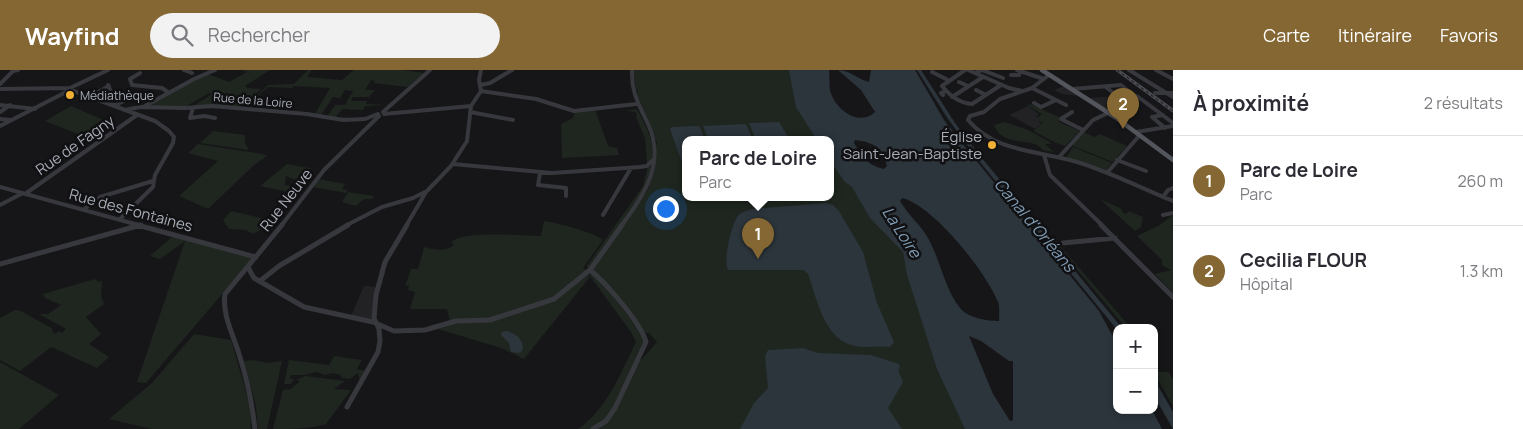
<!DOCTYPE html>
<html lang="fr">
<meta charset="utf-8">
<style>
:root{--surface:#fff;--page:#f2f2f3;--text:#2b2b33;--muted:#7c7c81;--line:#e1e1e2;--accent:#856733}
body{margin:0;font-family:Manrope,sans-serif;background:var(--page);color:var(--text)}
.controls{position:absolute;right:15px;bottom:15px;display:grid;overflow:hidden;border-radius:10px;box-shadow:0 2px 8px #0003}
.controls button{width:45px;height:45px;display:grid;place-items:center;padding:0;border:0;border-bottom:1px solid var(--line);background:var(--surface);color:var(--text);font:25px sans-serif}
.you{position:absolute;left:665px;top:138px;width:18px;height:18px;margin:-12px;border:4px solid #fff;border-radius:50%;background:#1a73e8;box-shadow:0 0 0 8px #1a73e833}
.badge{display:grid;place-items:center;width:32px;height:32px;border-radius:50%;background:var(--accent);color:#fff;font-size:16px;font-weight:700}
.pin{position:absolute;translate:-50% -41px;filter:drop-shadow(0 1px 2px #0008)}
.pin::after{content:'';position:absolute;top:26px;width:18px;height:15px;background:inherit;clip-path:polygon(0 0,100% 0,50% 100%)}
.popup{position:absolute;left:682px;top:66px;width:152px;height:65px;box-sizing:border-box;display:grid;place-content:center;border-radius:10px;background:var(--surface);filter:drop-shadow(0 1px 4px #0005);font-size:16px;white-space:nowrap;color:var(--muted)}
.popup b{font-size:19px;color:var(--text)}
.popup::after{content:'';position:absolute;left:50%;top:100%;margin-left:-10px;border:10px solid transparent;border-top-color:var(--surface)}
.list{margin:0;padding:0;list-style:none}
h2{display:flex;justify-content:space-between;align-items:center;height:65px;margin:0;padding:0 20px;font-size:21px}
h2 small{font-size:16px;font-weight:400;color:var(--muted)}
.list li{display:grid;grid-template-columns:32px 1fr auto;gap:15px;align-items:center;box-sizing:border-box;height:90px;padding:0 20px;border-top:1px solid var(--line)}
.list b{display:block;font-size:19px;white-space:nowrap}
.list p{margin:0;font-size:16px;white-space:nowrap;color:var(--muted)}
.list em{font-size:16px;font-style:normal;color:var(--muted)}
.icon{flex:none;width:28px;height:28px;fill:none;stroke:currentColor;stroke-width:2;stroke-linecap:round;stroke-linejoin:round}
.map{position:relative;flex:none;width:1173px;height:359px;overflow:hidden}
header{display:flex;align-items:center;gap:30px;box-sizing:border-box;height:70px;padding:0 25px;background:var(--accent);color:#fff}
header strong{font-size:24px}
nav{display:flex;gap:28px;margin-inline-start:auto;font-size:18px}
.search{width:350px;height:45px;background:var(--page);display:flex;align-items:center;gap:12px;box-sizing:border-box;padding:0 18px;border-radius:28px;color:var(--muted);font-size:19px}
main{display:flex}
aside{flex:1;background:var(--surface)}
.map>svg:first-child{display:block}
</style>
<header>
<strong>Wayfind</strong>
<div class="search"><svg class="icon" aria-label="search" viewBox="0 0 24 24"><circle cx="10" cy="10" r="6"/><path d="M15 15l6 6"/></svg>Rechercher</div>
<nav><a>Carte</a><a>Itinéraire</a><a>Favoris</a></nav>
</header>
<main>
<div class="map">
<svg width="1173" height="359" viewBox="0 0 1173 359">
<rect width="100%" height="100%" fill="#161618"/>
<path fill="#222225" d="M1115 0H1121L1173 38V42Z
M1064 16 1089 28 1116 26 1132 39 1104 42 1080 26 1062 24 1054 20Z
M1028 36 1039 44 1037 46 1039 52 1042 53 1035 59 1009 45Z
M364 216 377 217 372 247 369 250 351 246Z"/>
<path fill="#1e261f" d="M242 0H270L245 16 247 18 261 19 241 37H192L212 24 209 23 185 37 149 36 187 13 208 4 229 12 247 2Z
M308 0H312L307 7 342 10 354 0H402L424 3 407 17 374 13 375 11 371 10 365 20H375L369 27H353L351 31H367L366 34 390 35 365 36 363 40 342 39 336 47 356 48H338L325 46 328 45 335 35H345L353 21 345 20 340 28 333 27 321 45 315 44 330 18 294 16 292 18 268 17 244 38 268 15 294 14Z
M633 0H797L823 70H686V128H830L831 82 908 178 974 359H578C608 338 620 304 636 272L631 262 590 206 591 203 600 210 642 263 645 272 634 298 657 272 649 263H645L593 201 594 195 648 119 654 97 655 73 657 75V73L637 25 638 21 636 18Z
M1030 34 1059 47V52L1080 61 1065 76 1056 73 1033 61 1043 53 1036 49 1042 44 1027 35Z
M71 36 108 52 98 58 100 59 88 69 83 70V66L45 51Z
M595 39 608 76 617 78 619 85 562 88 561 54 573 48 574 42Z
M637 39C647 59 654 68 652 90L647 94 645 68 636 47 637 46 636 42 626 41Z
M1005 52 1028 60 1050 72 1051 74H1045L1054 82 1043 80C1031 65 1003 79 994 55Z
M213 61 245 65V73L249 80 200 73Z
M1083 62 1095 67 1100 64 1127 76 1113 92 1073 76 1072 74Z
M198 74 262 84 267 86 253 96 208 139 179 126 218 91 188 83Z
M1073 77 1112 93 1106 101 1066 87Z
M287 94 314 99H304L308 102 296 110 286 106 285 115 295 116 289 122 260 116Z
M648 96 652 98 649 114 590 198 586 197 643 116Z
M319 109 345 114 342 119 348 120 346 123 313 117Z
M348 122 374 126 372 129H364L356 136 342 132Z
M1100 129 1122 139V142L1127 144 1128 141 1143 147 1141 157 1135 161Z
M231 141 278 152 266 156 253 164 246 160 229 159 223 150Z
M1173 145V223L1155 204 1171 200 1162 195V190L1137 166 1160 155Z
M544 151C558 153 593 162 603 170L583 198 586 200 555 228 493 248 450 251 447 239H410L415 222 408 220 409 215 405 216 411 199H418L424 177C435 180 445 182 454 175L451 173C459 160 525 166 541 166Z
M172 167 253 188 146 313 137 312 185 171 160 189 150 186Z
M1053 171H1056L1131 258H1126Z
M589 202V208L524 289 501 278 438 259 461 252 489 251 556 230Z
M95 209 98 212 102 211 101 225 104 234 86 247 101 264 89 274 109 287 97 298 51 277 20 301 0 290V248L15 240 21 241 53 259 52 261 55 264 59 261 62 263 66 259 39 244H48L61 235 45 228 43 224Z
M194 264 231 270 250 335 251 359H152L109 349 152 313Z
M334 286 362 290 357 299 366 301 362 310 359 309 358 303 350 309 342 308 341 305 333 303 325 305 317 302 304 305H291L290 309H294L291 314H284L289 290 329 295Z
M254 290 267 293 282 291 267 359H258L256 336 244 291Z
M0 292 59 325 19 359H0Z
M1154 296 1159 302H1169L1173 310V336L1154 303Z
M305 306 345 311 334 319 351 320 326 354C310 359 290 359 273 359L283 320 291 319 300 311 296 310Z"/>
<path fill="#2c353c" fill-rule="evenodd" d="M789 0H829C830 7 829 13 830 20 834 38 858 58 875 42L861 20 838 0C850 0 857 9 869 12L871 0H915L944 50 965 77 1099 241 1117 274V340H1152L1162 359H965L937 299 907 205 903 182 870 148 852 117 844 111 831 92 830 70H817L796 37ZM855 70C873 72 883 78 887 96L884 99C868 96 862 86 854 73ZM902 128C933 135 986 202 998 232 1000 237 999 245 999 251 987 251 968 248 960 238 945 220 940 189 928 168 921 155 908 145 900 131ZM969 266 981 271 1009 291H1013V350L1010 351 993 324Z
M917 0H921L955 53 981 87 1122 258H1117V262L1114 256 980 92 948 49Z
M779 52 790 70H756L749 53Z
M746 54 753 70H708L703 56Z
M696 56 700 57 705 70H686L684 92 681 90 670 59 673 57Z
M826 133 833 135 839 141 863 182 877 233 894 272 890 277C879 276 865 278 855 276 824 270 817 229 808 204L804 200H728C723 191 731 155 738 146 741 142 747 141 752 139Z
M506 261C516 263 523 269 523 279L520 283 511 282 509 273 501 265 502 262Z
M803 278 818 283 871 285 899 294 900 298 898 300 903 312 888 338 902 359H740L754 333 768 318 765 286 768 280Z
M1154 309 1173 342V359L1154 326Z"/>
<g fill="none" stroke-linecap="round" stroke-linejoin="round">
<path stroke="#37383d" stroke-width="4" d="M184 0 192 3
M965 0 942 16C950 26 959 33 972 34L1001 15
M968 0 1009 18 1022 21
M1017 0 1044 9
M1129 0 1173 27
M1156 0 1173 9
M932 2 948 10
M140 3 130 9 132 15 162 18 169 23
M975 3 982 0 1003 8
M1011 5H1019L1020 2
M1049 5 1032 18 1000 29 984 42 970 46 968 50C996 83 1038 80 1077 92 1110 102 1141 118 1173 131
M959 12 968 16
M0 14 13 1 18 0
M481 15 490 13 512 0
M1106 17 1117 26 1133 25
M1032 18 1056 30 1041 37 1034 33
M0 19 70 18 108 0
M1072 19 1121 15 1133 25
M71 20 155 51 169 61 174 67 173 73 155 105 153 117 120 149
M976 20 986 25
M100 21 111 22 108 15
M481 21 536 29 574 41 636 34
M1155 23H1173
M943 25 941 23 946 21
M1137 26 1173 53
M90 27 109 16
M952 27 983 7
M115 28 124 30
M1056 30 1066 35
M109 34 116 35 129 28
M0 35 35 39
M145 36 194 9 215 0
M193 38 190 48 204 46 215 48
M125 40 140 37 185 38 212 36 307 44 343 50 365 49 378 44
M0 42 10 35
M383 42 430 0
M470 42 513 50
M1072 42 1061 49 1083 60
M384 44 471 36
M1163 45 1152 47 1165 58
M0 49 11 50
M0 56 70 20
M1136 62 1173 56
M1044 85 1050 105 1103 156
M1060 86 1093 50 1108 43
M1117 90 1146 101
M453 94 552 103 640 97 647 96 653 90
M540 103 538 115 566 118V126
M1107 103 1138 67 1141 66
M0 117 142 156
M25 124 137 45
M1163 127 1168 120 1173 118
M0 135 23 123
M83 140 100 127 153 111
M603 145 631 98
M1163 145 1173 143
M138 156 141 155
M281 156 324 100 379 46
M345 156 382 137 413 128 427 121 451 96 467 71 471 36 481 21 479 10 481 0
M406 156 426 122
M621 156C644 126 666 92 648 54 639 35 631 22 632 0"/>
<path stroke="#37383d" stroke-width="5" d="M137 155 256 187
M1101 155 1173 227
M1063 173 1115 168
M0 194 141 155
M248 197 254 208 304 237 373 252 394 261 425 260 456 251 490 250 554 229 591 199
M260 211 279 196 348 155
M347 337 378 282 380 271 379 259 374 248 376 225 385 192 407 155
M255 359C252 333 247 308 239 284 233 264 222 245 225 224L282 155
M593 359 606 351 615 338 646 272C641 253 606 213 590 200L622 155"/>
<path stroke="#53555c" stroke-width="4.5" d="M1042 0 1115 47 1173 90"/>
<path stroke="#4a4c52" stroke-width="1" d="M1119 0 1173 39"/>
<g stroke="#4a4c52" stroke-width="3">
<path id="rail" d="M1117 0 1173 41"/>
</g>
<use href="#rail" stroke="#111113" stroke-width="1" stroke-dasharray="3" stroke-linecap="butt"/>
</g>
<g fill="#f2b134" stroke="#111113" stroke-width="2">
<circle cx="70" cy="25" r="5"/>
<circle cx="992" cy="75" r="5"/>
</g>
<g text-anchor="middle" dominant-baseline="central" stroke-width="5" stroke-linejoin="round" paint-order="stroke">
<g font-size="12" fill="#a8adb8" stroke="#111113" text-anchor="start">
<text x="80" y="25">Médiathèque</text>
</g>
<g font-size="12" fill="#a8adb8" stroke="#111113">
<text transform="translate(253 30) rotate(5)">Rue de la Loire</text>
</g>
<g font-size="15" fill="#a8adb8" stroke="#111113" text-anchor="end">
<text x="982" y="66">Église<tspan x="982" dy="17">Saint-Jean-Baptiste</tspan></text>
</g>
<g font-size="15" fill="#a8adb8" stroke="#111113">
<text transform="translate(75 75) rotate(-35)">Rue de Fagny</text>
<text transform="translate(286 130) rotate(-52)">Rue Neuve</text>
<text transform="translate(131 140) rotate(15)">Rue des Fontaines</text>
</g>
<g font-size="16" font-style="italic" fill="#7f9bb3" stroke="#111113">
<text transform="translate(1035 155) rotate(50)">Canal d'Orléans</text>
<text transform="translate(902 162) rotate(57)">La Loire</text>
</g>
</g>
</svg>
<div class="controls">
<button>+</button>
<button>−</button>
</div>
<div class="you"></div>
<div class="pin badge" style="left:758px;top:189px">1</div>
<div class="popup"><b>Parc de Loire</b>Parc</div>
<div class="pin badge" style="left:1123px;top:59px">2</div>
</div>
<aside>
<h2>À proximité<small>2 résultats</small></h2>
<ul class="list">
<li><span class="badge">1</span><div><b>Parc de Loire</b><p>Parc</p></div><em>260 m</em></li>
<li><span class="badge">2</span><div><b>Cecilia FLOUR</b><p>Hôpital</p></div><em>1.3 km</em></li>
</ul>
</aside>
</main>
